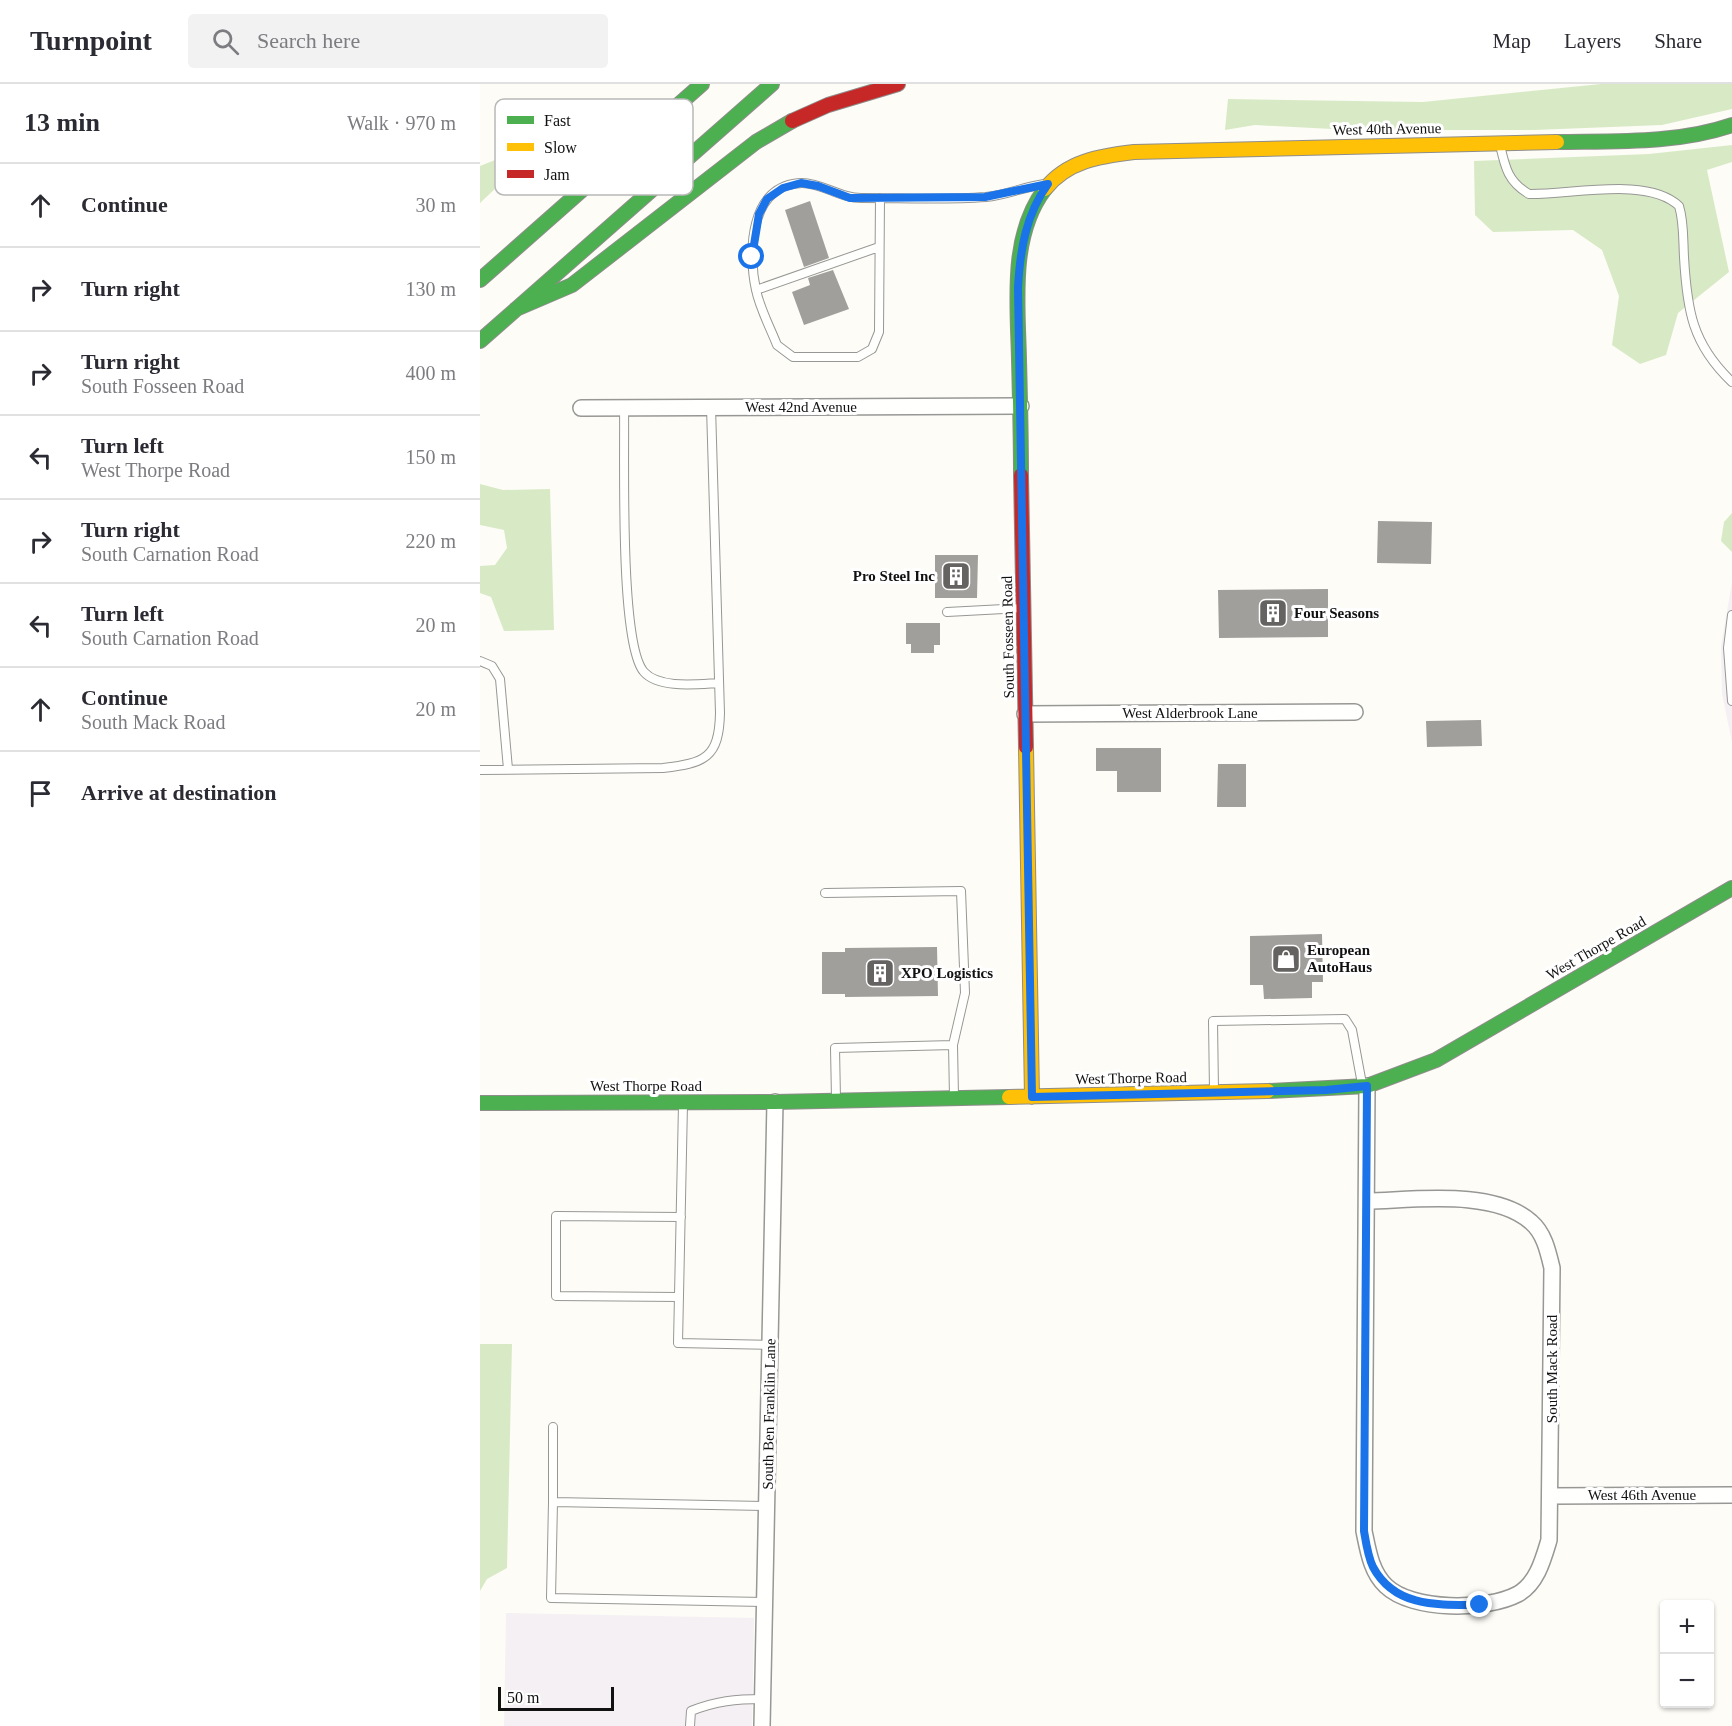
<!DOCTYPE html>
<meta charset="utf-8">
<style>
:root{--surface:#fff;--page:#f2f2f3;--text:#2b2b33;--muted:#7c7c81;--line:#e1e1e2}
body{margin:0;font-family:"Times New Roman",serif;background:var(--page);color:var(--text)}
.controls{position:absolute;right:18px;bottom:18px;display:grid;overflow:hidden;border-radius:6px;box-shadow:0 2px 4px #0004}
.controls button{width:54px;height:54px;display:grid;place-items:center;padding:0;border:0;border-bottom:2px solid var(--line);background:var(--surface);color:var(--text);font:30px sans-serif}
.scale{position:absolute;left:18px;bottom:15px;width:116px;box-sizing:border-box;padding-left:6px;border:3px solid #111;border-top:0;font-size:16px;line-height:21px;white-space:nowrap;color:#111;-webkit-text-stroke:4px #fff;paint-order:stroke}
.stop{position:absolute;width:18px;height:18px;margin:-14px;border:4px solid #1a73e8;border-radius:50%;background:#fff}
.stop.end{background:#1a73e8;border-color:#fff;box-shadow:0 2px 6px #0008}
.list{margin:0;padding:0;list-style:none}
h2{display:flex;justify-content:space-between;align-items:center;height:78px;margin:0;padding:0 24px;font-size:26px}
h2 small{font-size:20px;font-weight:400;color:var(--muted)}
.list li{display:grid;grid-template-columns:39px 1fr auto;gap:18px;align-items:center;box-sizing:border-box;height:84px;padding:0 24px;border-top:2px solid var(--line)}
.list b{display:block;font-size:22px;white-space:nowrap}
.list p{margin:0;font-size:20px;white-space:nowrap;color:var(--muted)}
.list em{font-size:20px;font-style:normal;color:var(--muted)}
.icon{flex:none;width:33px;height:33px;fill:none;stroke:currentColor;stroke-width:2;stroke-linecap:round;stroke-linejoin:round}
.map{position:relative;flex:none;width:1252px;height:1642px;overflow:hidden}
header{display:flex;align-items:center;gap:36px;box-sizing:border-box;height:84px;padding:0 30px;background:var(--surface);border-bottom:2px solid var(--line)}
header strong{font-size:28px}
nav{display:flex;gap:33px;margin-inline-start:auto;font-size:21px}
.search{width:420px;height:54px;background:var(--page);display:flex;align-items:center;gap:15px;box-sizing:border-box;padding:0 21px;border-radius:6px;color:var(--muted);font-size:22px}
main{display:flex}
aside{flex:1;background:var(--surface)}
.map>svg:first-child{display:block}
</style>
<header>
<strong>Turnpoint</strong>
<div class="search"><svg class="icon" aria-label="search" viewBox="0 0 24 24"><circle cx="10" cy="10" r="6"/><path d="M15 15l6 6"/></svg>Search here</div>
<nav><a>Map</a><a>Layers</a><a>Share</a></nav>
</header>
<main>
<aside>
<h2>13 min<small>Walk · 970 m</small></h2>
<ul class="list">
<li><svg class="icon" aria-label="ahead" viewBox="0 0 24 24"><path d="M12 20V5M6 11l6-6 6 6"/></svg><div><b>Continue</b></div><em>30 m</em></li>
<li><svg class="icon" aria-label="right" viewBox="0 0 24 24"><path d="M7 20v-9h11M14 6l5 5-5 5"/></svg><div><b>Turn right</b></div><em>130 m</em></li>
<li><svg class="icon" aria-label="right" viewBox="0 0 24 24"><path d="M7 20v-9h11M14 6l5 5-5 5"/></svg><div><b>Turn right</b><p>South Fosseen Road</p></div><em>400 m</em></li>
<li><svg class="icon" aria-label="left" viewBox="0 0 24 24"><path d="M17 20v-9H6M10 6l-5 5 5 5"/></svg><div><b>Turn left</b><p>West Thorpe Road</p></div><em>150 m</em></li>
<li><svg class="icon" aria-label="right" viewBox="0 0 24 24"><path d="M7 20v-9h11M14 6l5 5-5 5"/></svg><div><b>Turn right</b><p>South Carnation Road</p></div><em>220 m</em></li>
<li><svg class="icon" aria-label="left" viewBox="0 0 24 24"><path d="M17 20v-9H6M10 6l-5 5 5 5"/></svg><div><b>Turn left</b><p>South Carnation Road</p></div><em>20 m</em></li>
<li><svg class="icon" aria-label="ahead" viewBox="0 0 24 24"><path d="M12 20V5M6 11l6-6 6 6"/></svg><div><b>Continue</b><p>South Mack Road</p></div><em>20 m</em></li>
<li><svg class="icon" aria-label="arrive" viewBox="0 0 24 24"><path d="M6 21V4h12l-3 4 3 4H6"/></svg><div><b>Arrive at destination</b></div></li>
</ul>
</aside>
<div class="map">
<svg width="1252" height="1642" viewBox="0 0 1252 1642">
<rect width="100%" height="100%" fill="#fdfcf7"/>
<path fill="#f5f0f3" d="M1252 498V658L1242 610 1241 562Z
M26 1529 274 1534 272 1642H24Z"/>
<path fill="#d8eac5" d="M1121 0H1252V25L1182 41 1054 46H871L775 41 745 46 748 15 943 18Z
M1252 61V78L1227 86 1249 188 1198 229 1186 271 1160 280 1132 261 1139 212 1122 166 1093 146 1013 148 995 131 994 77 1169 70Z
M15 76 18 102 0 119V82Z
M0 400 23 406 70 405 74 546 24 547 11 513 0 509V482L15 481 27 464 24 446 0 441Z
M1252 429V468L1241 457 1244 438Z
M0 1260H32L27 1484 7 1495 0 1507Z"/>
<path fill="#a19f9c" d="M330 117 349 174 324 183 305 126Z
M353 186 369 225 324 241 312 208 330 201 328 194Z
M898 437 952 438 951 480 897 479Z
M455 471H498L497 514H455Z
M848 505V553L739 554 738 506Z
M426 539H460V561H454V569H431V560H426Z
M1001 636 1002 662 947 663 946 637Z
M616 664H681V708H637V687H616Z
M738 680H766V723H737Z
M842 850 843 898H832V914L784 915 783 901H770V852Z
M457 863 458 912 365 913V910H342V868H365V864Z"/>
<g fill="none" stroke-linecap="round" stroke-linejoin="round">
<g stroke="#979795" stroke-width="10">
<path id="lane" d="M1020 61C1025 83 1028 98 1049 110 1090 111 1168 92 1199 122 1204 138 1203 156 1204 173 1207 226 1212 260 1252 298
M400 114 399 248 392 265 378 273H313L297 261C290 243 280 225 276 206 268 169 269 100 322 99 343 99 361 115 383 114 424 114 465 116 506 113 526 111 544 103 564 100
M276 206 399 163
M144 324C145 370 139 560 164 588 179 605 218 600 239 599
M467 528 542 524
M1252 531 1248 564 1252 617
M0 577 12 582 20 595 28 685
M0 686 183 684C225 679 239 674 240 629L231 323
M345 809 481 807 485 909 473 961
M734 1007 733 937 865 935 872 946 882 1000
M356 1015 355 964 473 961 474 1013
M203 1020 198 1259 290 1261
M199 1213 76 1212V1132L201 1133
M73 1418V1343
M285 1518 71 1514 73 1418 287 1422
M210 1642 211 1627C236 1617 256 1615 283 1615"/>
</g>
<g stroke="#979795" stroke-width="18">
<path id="street" d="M101 324 541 322
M545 630 875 628
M887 1002 884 1447C888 1466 891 1488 906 1502 932 1527 1006 1527 1038 1510 1057 1499 1063 1476 1069 1456L1072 1184C1068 1167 1064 1149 1051 1138 1014 1105 935 1116 888 1117
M1071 1412 1252 1411
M282 1642 295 1018"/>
</g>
<g stroke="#8e8d8b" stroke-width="16">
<path id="fast" d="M1077 58C1134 57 1197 60 1252 41
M0 196 222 0
M36 225 92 201 276 58 312 37
M0 257 292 0
M541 391C541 353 540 314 539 276 538 221 529 152 565 105
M788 1007 887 1002 956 976 1252 804
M0 1019 295 1018 529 1013"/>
</g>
<g stroke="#8e8d8b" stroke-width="16">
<path id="slow" d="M565 105C587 77 620 72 654 68L1077 58
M546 663 552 1013
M529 1013 788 1007"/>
</g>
<g stroke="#8e8d8b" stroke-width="16">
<path id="jam" d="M312 37 348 21 418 0
M541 391 546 663"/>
</g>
<use href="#lane" stroke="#fffffe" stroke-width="8"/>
<use href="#street" stroke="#fffffe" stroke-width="15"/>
<use href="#fast" stroke="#4caf50" stroke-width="14"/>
<use href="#slow" stroke="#ffc107" stroke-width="14"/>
<use href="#jam" stroke="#c62828" stroke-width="14"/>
</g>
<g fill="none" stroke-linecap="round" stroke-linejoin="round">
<path stroke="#1a73e8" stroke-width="8" d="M272 173 279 130 287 115 303 104 321 99 338 102 370 114 505 113 568 100C546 130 540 166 538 204L552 1013 846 1006 887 1002 884 1447C886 1459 888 1473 893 1483 915 1524 959 1521 1000 1521"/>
</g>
<defs>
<g id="building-square" transform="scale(1.5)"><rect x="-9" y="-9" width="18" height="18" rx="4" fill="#646362" stroke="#fff"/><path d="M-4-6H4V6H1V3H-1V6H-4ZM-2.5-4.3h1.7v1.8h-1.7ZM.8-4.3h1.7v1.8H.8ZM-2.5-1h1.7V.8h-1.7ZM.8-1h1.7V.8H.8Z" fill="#fff"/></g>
<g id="shop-square" transform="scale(1.5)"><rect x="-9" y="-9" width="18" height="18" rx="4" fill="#646362" stroke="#fff"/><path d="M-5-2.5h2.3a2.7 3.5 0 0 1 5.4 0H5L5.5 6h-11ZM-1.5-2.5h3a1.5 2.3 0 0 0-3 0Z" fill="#fff"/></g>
</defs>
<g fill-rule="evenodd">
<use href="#building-square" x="476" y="492"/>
<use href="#building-square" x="793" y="529"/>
<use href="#shop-square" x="806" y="875"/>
<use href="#building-square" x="400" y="889"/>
</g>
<g text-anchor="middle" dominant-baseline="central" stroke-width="6" stroke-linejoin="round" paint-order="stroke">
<g font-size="15" fill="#111" stroke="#fff">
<text transform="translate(907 45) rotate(-1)">West 40th Avenue</text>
<text x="321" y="323">West 42nd Avenue</text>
<text transform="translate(528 553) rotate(-91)">South Fosseen Road</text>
<text x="710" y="629">West Alderbrook Lane</text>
<text transform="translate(1116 864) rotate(-30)">West Thorpe Road</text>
<text transform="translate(651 994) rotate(-1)">West Thorpe Road</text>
<text x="166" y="1002">West Thorpe Road</text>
<text transform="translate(1072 1285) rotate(-90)">South Mack Road</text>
<text transform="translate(289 1330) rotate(-89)">South Ben Franklin Lane</text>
<text x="1162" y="1411">West 46th Avenue</text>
</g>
<g font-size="15" font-weight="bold" fill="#111" stroke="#fff" text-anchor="start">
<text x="455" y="492" text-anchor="end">Pro Steel Inc</text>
<text x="814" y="529">Four Seasons</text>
<text x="827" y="866">European<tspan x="827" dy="17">AutoHaus</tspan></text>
<text x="421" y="889">XPO Logistics</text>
</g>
</g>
<rect x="15" y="15" width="198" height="96" rx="9" fill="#fff" stroke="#b8b8b8" stroke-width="1.5"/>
<rect x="27" y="32" width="27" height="8" fill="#4caf50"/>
<rect x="27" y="59" width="27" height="8" fill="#ffc107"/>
<rect x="27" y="86" width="27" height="8" fill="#c62828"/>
<g font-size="16" fill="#111">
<text x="64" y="42">Fast</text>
<text x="64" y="69">Slow</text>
<text x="64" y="96">Jam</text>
</g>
</svg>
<div class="controls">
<button>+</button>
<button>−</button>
</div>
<div class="scale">50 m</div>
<div class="stop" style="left:272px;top:173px"></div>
<div class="stop end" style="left:1000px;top:1521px"></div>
</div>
</main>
